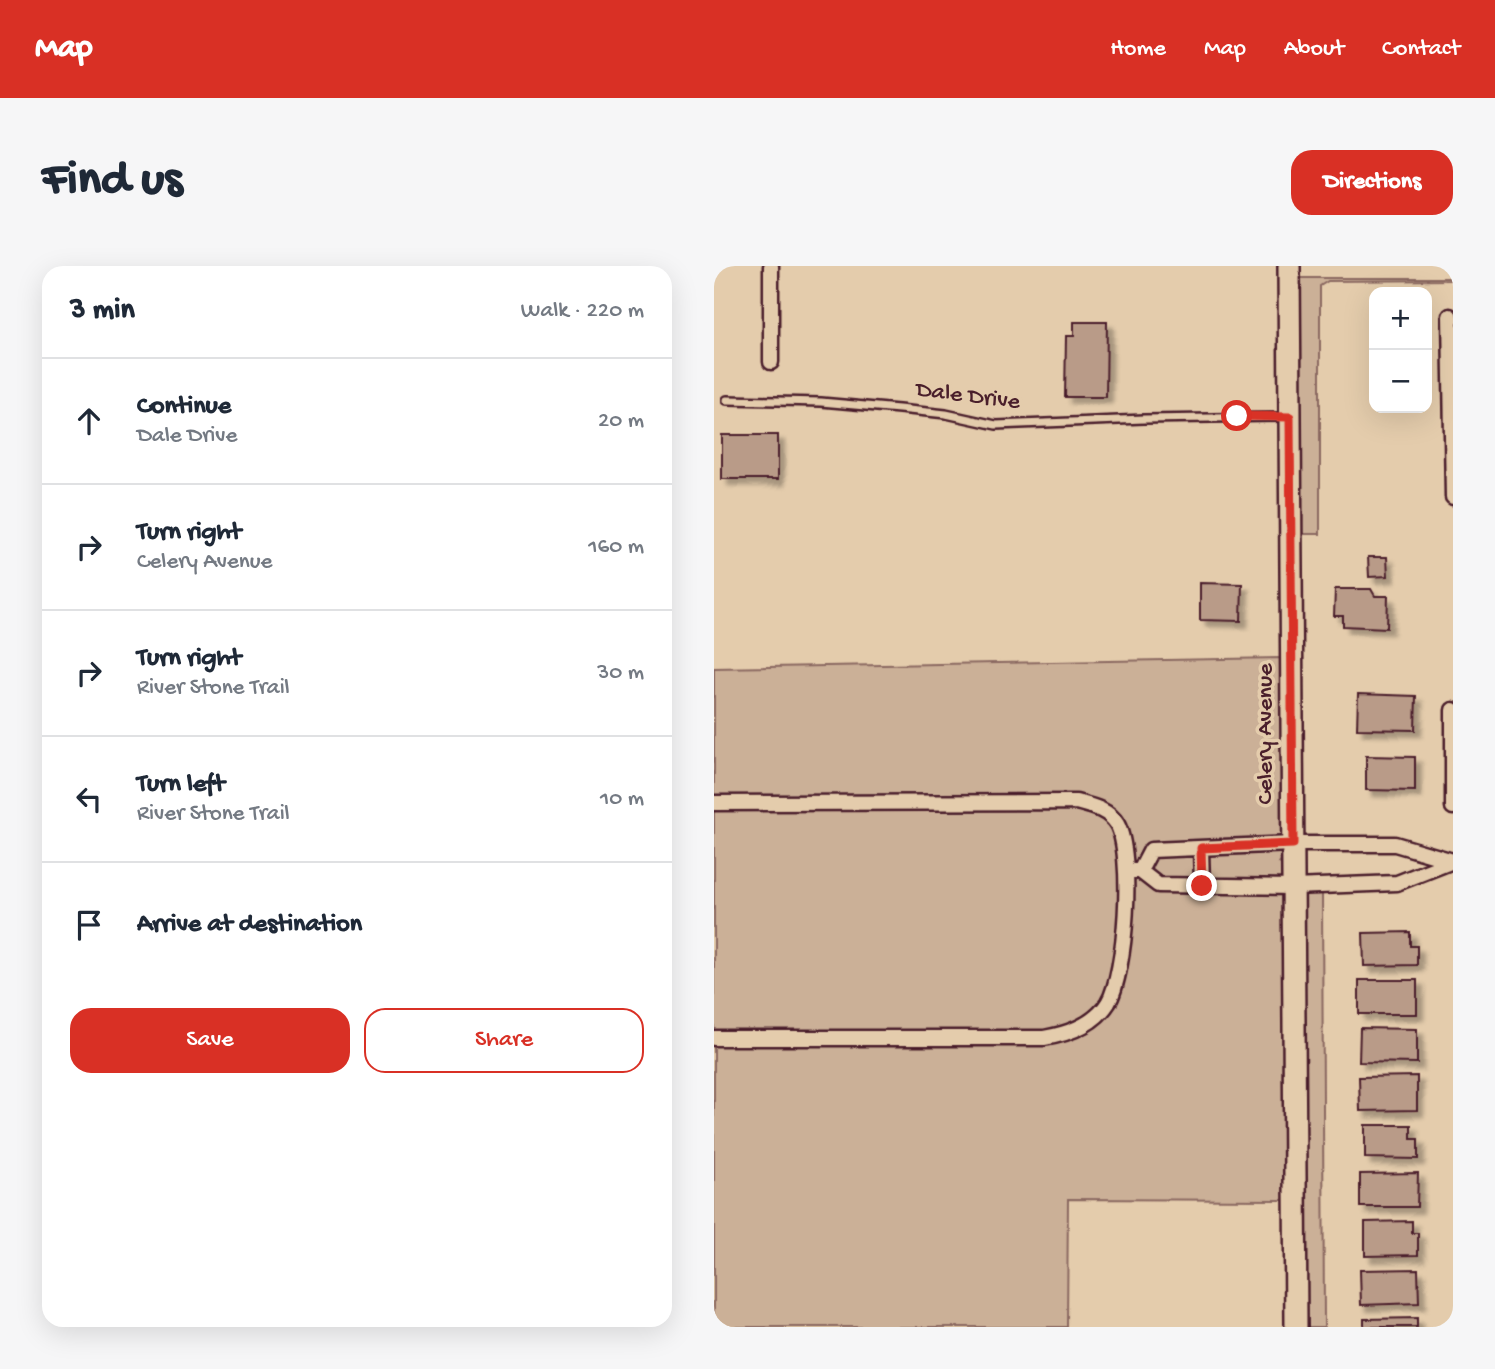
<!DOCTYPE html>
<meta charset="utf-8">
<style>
:root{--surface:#fff;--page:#f6f6f7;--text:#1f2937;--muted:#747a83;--line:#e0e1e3;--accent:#d93025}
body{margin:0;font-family:"Gochi Hand",sans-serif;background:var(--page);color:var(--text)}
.controls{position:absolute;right:21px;top:21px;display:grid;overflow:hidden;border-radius:14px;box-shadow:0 7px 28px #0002}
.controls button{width:63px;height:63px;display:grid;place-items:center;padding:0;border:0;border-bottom:2px solid var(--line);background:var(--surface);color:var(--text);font:35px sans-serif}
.stop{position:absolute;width:21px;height:21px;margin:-16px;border:5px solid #d93025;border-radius:50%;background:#fff}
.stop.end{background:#d93025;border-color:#fff;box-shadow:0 2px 7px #0008}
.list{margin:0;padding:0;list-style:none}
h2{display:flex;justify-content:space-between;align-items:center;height:91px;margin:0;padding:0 28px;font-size:30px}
h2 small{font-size:23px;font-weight:400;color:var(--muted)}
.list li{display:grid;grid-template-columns:46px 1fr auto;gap:21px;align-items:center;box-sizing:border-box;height:126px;padding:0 28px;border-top:2px solid var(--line)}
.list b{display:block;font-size:26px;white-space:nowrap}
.list p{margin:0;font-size:23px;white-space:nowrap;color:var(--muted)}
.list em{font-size:23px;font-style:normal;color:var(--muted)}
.actions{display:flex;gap:14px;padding:21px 28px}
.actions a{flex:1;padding:16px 0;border:2px solid var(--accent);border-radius:21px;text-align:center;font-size:24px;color:var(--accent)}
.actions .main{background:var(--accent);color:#fff}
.icon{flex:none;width:38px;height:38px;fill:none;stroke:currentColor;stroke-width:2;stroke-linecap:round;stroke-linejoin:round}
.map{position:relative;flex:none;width:739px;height:1061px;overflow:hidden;border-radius:21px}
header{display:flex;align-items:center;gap:42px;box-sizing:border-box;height:98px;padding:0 35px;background:var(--accent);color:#fff}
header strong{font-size:33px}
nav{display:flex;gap:38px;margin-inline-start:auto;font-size:24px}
.intro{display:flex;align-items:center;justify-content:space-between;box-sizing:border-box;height:168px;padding:0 42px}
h1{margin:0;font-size:49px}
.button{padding:18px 32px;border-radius:21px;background:var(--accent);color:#fff;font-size:24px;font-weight:700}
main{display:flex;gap:42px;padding:0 42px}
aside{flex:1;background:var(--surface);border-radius:21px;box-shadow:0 7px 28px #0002}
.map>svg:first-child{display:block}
</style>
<header>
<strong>Map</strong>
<nav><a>Home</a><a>Map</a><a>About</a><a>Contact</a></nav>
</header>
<div class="intro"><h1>Find us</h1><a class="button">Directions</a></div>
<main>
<aside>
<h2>3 min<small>Walk · 220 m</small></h2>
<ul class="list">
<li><svg class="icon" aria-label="ahead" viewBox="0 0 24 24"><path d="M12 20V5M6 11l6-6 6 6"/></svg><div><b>Continue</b><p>Dale Drive</p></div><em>20 m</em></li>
<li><svg class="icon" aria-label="right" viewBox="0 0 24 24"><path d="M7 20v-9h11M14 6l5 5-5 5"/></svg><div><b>Turn right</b><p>Celery Avenue</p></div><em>160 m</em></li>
<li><svg class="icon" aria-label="right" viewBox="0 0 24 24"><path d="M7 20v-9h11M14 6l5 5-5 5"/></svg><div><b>Turn right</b><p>River Stone Trail</p></div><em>30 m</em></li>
<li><svg class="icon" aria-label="left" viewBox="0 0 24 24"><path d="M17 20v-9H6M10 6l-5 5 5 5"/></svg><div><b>Turn left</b><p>River Stone Trail</p></div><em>10 m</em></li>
<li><svg class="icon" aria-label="arrive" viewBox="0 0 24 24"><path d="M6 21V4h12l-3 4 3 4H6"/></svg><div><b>Arrive at destination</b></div></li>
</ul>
<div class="actions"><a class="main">Save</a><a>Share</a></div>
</aside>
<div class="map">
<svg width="739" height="1061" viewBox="0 0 739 1061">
<defs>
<filter id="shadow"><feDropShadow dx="6" dy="6" stdDeviation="2" flood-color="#0004"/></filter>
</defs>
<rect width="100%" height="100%" fill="#e4ccac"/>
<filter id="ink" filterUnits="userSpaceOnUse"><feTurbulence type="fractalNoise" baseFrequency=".0143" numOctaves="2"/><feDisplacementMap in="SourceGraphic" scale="14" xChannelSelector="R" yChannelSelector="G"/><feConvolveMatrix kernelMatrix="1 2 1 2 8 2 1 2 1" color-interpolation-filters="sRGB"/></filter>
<g filter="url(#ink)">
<path fill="#cbb097" stroke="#8a6861" stroke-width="2" d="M585 12H739V14L614 15 606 20V268H587Z
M568 392 569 590 566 591 567 594 565 597 569 600 571 934 354 933 353 1061H0V402Z
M589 614 608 626 610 1061H592Z"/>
<path fill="#b99b88" stroke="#4a1f2b" stroke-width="2" filter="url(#shadow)" d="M360 56H393L392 131H351L352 70H360Z
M8 169H64V213H8Z
M654 291H673L674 310 655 311Z
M486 317 528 318 527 355 486 354Z
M621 323H657L661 330H674L673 362 629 360V350H620Z
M644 428 702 430 701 464 643 463Z
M652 490 701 491V525L652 524Z
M696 666V680H703V699L650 700 649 667Z
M645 714H703V748H645Z
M646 762 703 763V797L645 796Z
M703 810V844L646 845 645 811Z
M651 859H697V873H704V893L651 892Z
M704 907 703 941H646V908Z
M698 955V967H704V989L651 990V956Z
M704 1003 705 1037 647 1039 646 1004Z
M703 1052V1061H650V1053Z"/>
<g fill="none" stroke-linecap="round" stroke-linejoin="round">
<g stroke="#4a1f2b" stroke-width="12">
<path id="service" d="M13 134 107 136 185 143 232 148 282 159 430 153 575 151"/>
</g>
<g stroke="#4a1f2b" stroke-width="19">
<path id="minor" d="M57 0V96
M736 50 739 231
M739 444V541
M0 537 362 536C377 540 394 543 403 558 420 589 412 707 394 737 380 759 354 768 330 772H0
M487 582 488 620
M413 605H426L444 619 579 621 683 617 739 595
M426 605 437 584 579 578H681L739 595"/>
</g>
<g stroke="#4a1f2b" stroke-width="26">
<path id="secondary" d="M575 0 582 1061"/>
</g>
<use href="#service" stroke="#e4ccac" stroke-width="7"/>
<use href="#minor" stroke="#e4ccac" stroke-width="14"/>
<use href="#secondary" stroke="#e4ccac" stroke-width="21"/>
</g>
</g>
<g fill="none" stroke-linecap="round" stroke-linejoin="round" filter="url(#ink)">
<path stroke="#d93025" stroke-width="9" d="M488 620 487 582 579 578 576 151 523 150"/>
</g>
<g text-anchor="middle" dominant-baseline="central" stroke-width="7" stroke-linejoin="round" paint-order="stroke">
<g font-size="24" fill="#4a1f2b" stroke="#e4ccac">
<text transform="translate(254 131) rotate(7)">Dale Drive</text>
<text transform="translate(552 468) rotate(-90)">Celery Avenue</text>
</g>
</g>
</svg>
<div class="controls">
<button>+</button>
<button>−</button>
</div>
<div class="stop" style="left:523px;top:150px"></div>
<div class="stop end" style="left:488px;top:620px"></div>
</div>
</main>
